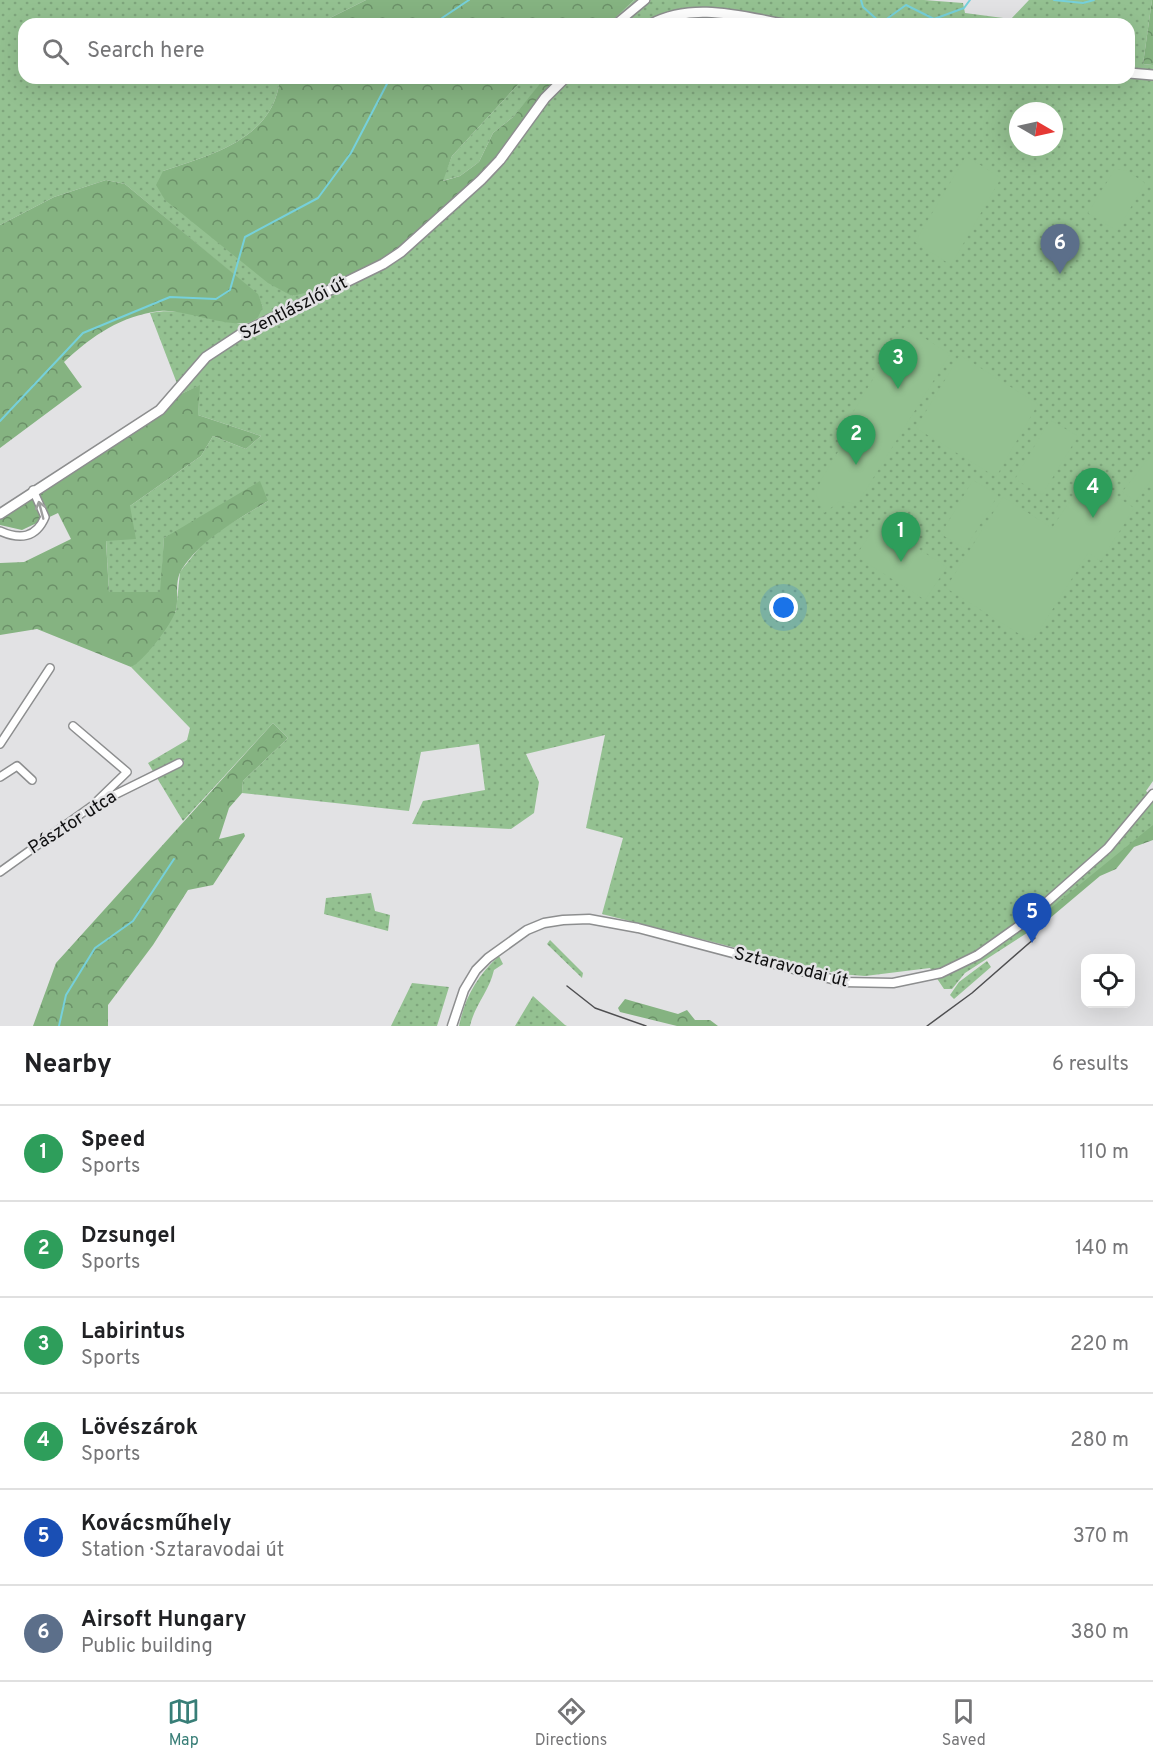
<!DOCTYPE html>
<meta charset="utf-8">
<style>
:root{--surface:#fff;--page:#f6f6f6;--text:#202124;--muted:#757577;--line:#e0e0e0;--accent:#387e77}
body{margin:0;font-family:Overpass,sans-serif;background:var(--page);color:var(--text)}
.controls{position:absolute;right:18px;bottom:18px;display:grid;overflow:hidden;border-radius:12px;box-shadow:0 6px 24px #0002}
.controls button{width:54px;height:54px;display:grid;place-items:center;padding:0;border:0;border-bottom:2px solid var(--line);background:var(--surface);color:var(--text);font:30px sans-serif}
.compass{position:absolute;left:1009px;top:102px;width:54px;height:54px;border-radius:50%;background:var(--surface);box-shadow:0 6px 24px #0002;rotate:99deg}
.you{position:absolute;left:784px;top:608px;width:21px;height:21px;margin:-15px;border:4px solid #fff;border-radius:50%;background:#1a73e8;box-shadow:0 0 0 9px #1a73e833}
.badge{display:grid;place-items:center;width:39px;height:39px;border-radius:50%;background:var(--accent);color:#fff;font-size:20px;font-weight:700}
.pin{position:absolute;translate:-50% -50px;filter:drop-shadow(0 2px 3px #0008)}
.pin::after{content:'';position:absolute;top:32px;width:21px;height:18px;background:inherit;clip-path:polygon(0 0,100% 0,50% 100%)}
.list{margin:0;padding:0;list-style:none}
h2{display:flex;justify-content:space-between;align-items:center;height:78px;margin:0;padding:0 24px;font-size:26px}
h2 small{font-size:20px;font-weight:400;color:var(--muted)}
.list li{display:grid;grid-template-columns:39px 1fr auto;gap:18px;align-items:center;box-sizing:border-box;height:96px;padding:0 24px;border-top:2px solid var(--line)}
.list b{display:block;font-size:22px;white-space:nowrap}
.list p{margin:0;font-size:20px;white-space:nowrap;color:var(--muted)}
.list em{font-size:20px;font-style:normal;color:var(--muted)}
.icon{flex:none;width:33px;height:33px;fill:none;stroke:currentColor;stroke-width:2;stroke-linecap:round;stroke-linejoin:round}
.map{position:relative;flex:none;width:1153px;height:1026px;overflow:hidden}
.search{position:absolute;background:var(--surface);box-shadow:0 6px 24px #0002;left:18px;right:18px;top:18px;height:66px;display:flex;align-items:center;gap:15px;box-sizing:border-box;padding:0 21px;border-radius:18px;color:var(--muted);font-size:22px}
.sheet{height:654px;background:var(--surface)}
nav{display:flex;justify-content:space-around;align-items:center;box-sizing:border-box;height:84px;border-top:2px solid var(--line);background:var(--surface);font-size:16px;color:var(--muted)}
nav a{display:grid;justify-items:center;gap:3px}
nav .on{color:var(--accent)}
.map>svg:first-child{display:block}
</style>
<div class="map">
<svg width="1153" height="1026" viewBox="0 0 1153 1026">
<defs>
<pattern id="grass-dots" width="8" height="8" patternUnits="userSpaceOnUse" patternTransform="scale(1.5)"><rect width="8" height="8" fill="#94c191"/><path d="M2 2h.1M6 6h.1" fill="none" stroke="#7ea57c" stroke-width="1.8" stroke-linecap="round"/></pattern>
<pattern id="forest-crowns" width="20" height="18" patternUnits="userSpaceOnUse" patternTransform="scale(1.5)"><rect width="20" height="18" fill="#85b381"/><path d="M2 6a3 3 0 1 1 6 0M12 15a3 3 0 1 1 6 0" fill="none" stroke="#6b9068"/></pattern>
</defs>
<rect width="100%" height="100%" fill="#e2e2e4"/>
<path fill="url(#grass-dots)" fill-rule="evenodd" d="M0 0H366L326 20 311 24H24V78H280C274 139 213 154 163 171L292 296 387 259 559 78H1129V24H609L634 0H924L963 3 965 13 1011 19 1029 0H1152L1143 64 1153 65V781L1146 791 1153 797V831L1027 933 965 973 952 989H944L930 968 865 976 839 974 602 914 623 838 586 828 605 735 526 754 539 782 534 813 511 829 412 824 423 801 485 790 479 744 421 752 409 811 242 793 243 781 288 738 273 723 183 821 148 763 187 740 190 728 131 667 176 611 180 572 195 553 210 536 268 501 164 538 161 592H109L106 540 130 506 201 456 213 436 246 449 261 436 198 415 199 386 181 394 150 313C179 307 212 318 241 324L263 307 257 294 125 184 106 180 54 197 0 225ZM1018 111H1054V147H1018Z
M524 78H546L513 117 493 133 479 162 460 176 442 181 452 156Z
M371 893 375 911 390 915 388 931 324 914 326 898Z
M550 940 583 973 582 978 547 944Z
M499 956 503 964 494 970C489 992 475 1004 470 1026H459C465 997 477 976 499 956Z
M987 961 991 967 954 999 950 995 959 982Z
M412 983 449 987 437 1026H391Z
M533 996 565 1025 567 1026H515Z"/>
<path fill="url(#forest-crowns)" d="M366 0H634L609 24H311L326 20Z
M1152 0H1153V65L1143 64Z
M280 78H524L452 156 443 181 460 176 479 162 493 133 513 117 543 80 559 78 482 178 387 259 334 286 292 296 268 283 165 200 156 185 163 171C213 154 274 139 280 78Z
M106 180 125 184 258 294 263 307C261 310 259 317 256 319 238 333 184 308 160 311 121 316 93 335 64 362L82 387 0 448V225L54 197Z
M200 385 198 415 261 436 246 449 213 436 201 456 130 506 136 539 106 541 109 592H160L164 538 260 481 268 501C236 521 204 537 182 569 174 581 179 597 176 610 172 624 144 661 131 667L37 629 0 635V563L24 562 71 539 58 513 22 530 0 525V520L154 417 181 394Z
M273 723 288 738 243 781 242 793 229 808 219 839 244 833 245 836 213 885 188 890 153 945 108 1005V1026H33L56 963Z
M1153 825V840L1134 847 1116 869 1100 876 1043 924 1035 921Z
M625 999 678 1014 687 1010 695 1020H710L718 1026H677L620 1012 618 1008Z"/>
<path fill="#94c191" d="M966 156 1001 178 951 265 915 242Z
M1115 169 1127 171 1145 183 1117 231 1088 213Z
M905 326 950 354 857 504 840 501 824 513 816 494 822 478 852 429 846 424Z
M960 355 1038 404 996 477 916 428Z
M1050 420 1078 436 1042 495 1015 479Z
M1153 453V478L1135 501 1122 492Z
M1086 477 1134 508 1101 561 1088 553 1032 642 946 588 1003 497 1052 528Z
M973 480 998 495 965 549 941 534Z
M877 523 947 567 925 600 856 556Z"/>
<g fill="none" stroke-linecap="round" stroke-linejoin="round">
<path stroke="#76d0da" stroke-width="2" d="M861 0 863 7 881 23 906 5 934 19 964 8 970 0
M1054 0 1083 3 1094 0
M433 24 469 0
M0 421 83 333 170 297 216 299 230 290 245 237 318 198 351 153 390 78
M59 1026 66 995 95 948 133 921 174 859"/>
<g stroke="#8d8e8f" stroke-width="10">
<path id="minor" d="M0 531C20 540 36 538 45 517L33 490
M73 726 127 772 96 802
M0 744 50 668
M0 777 17 766 32 780
M0 872 92 806 179 763"/>
</g>
<g stroke="#8d8e8f" stroke-width="11">
<path id="tertiary" d="M616 24 645 0
M452 1026 464 990 476 970 488 958 527 930 544 923 563 920 589 919 638 928 843 982 893 983 941 973 978 955 1023 923 1108 848 1153 794"/>
</g>
<g stroke="#8d8e8f" stroke-width="12">
<path id="secondary" d="M651 24C693 2 739 16 784 24
M1129 73 1153 75
M0 514 160 410 206 357 244 332 383 264 401 252 481 180 500 160 545 98 565 78"/>
</g>
<use href="#minor" stroke="#fff" stroke-width="7"/>
<use href="#tertiary" stroke="#fff" stroke-width="8"/>
<use href="#secondary" stroke="#fff" stroke-width="9"/>
<path stroke="#4f4f51" stroke-width="1.5" d="M567 986 595 1008 646 1026
M927 1026 972 993 1035 938"/>
</g>
<defs><path id="oneway-shaft" d="M-6 0H5M1.5-3L5.5 0L1.5 3" fill="none" stroke-width="1.6" stroke-linecap="round" stroke-linejoin="round" transform="scale(1.5)"/></defs>
<use stroke="#9f9f9f" href="#oneway-shaft" transform="translate(41 510) rotate(-105)"/>
<g text-anchor="middle" dominant-baseline="central" stroke-width="5" stroke-linejoin="round" paint-order="stroke">
<g font-size="18" fill="#0f0f10" stroke="#e2e2e4">
<text transform="translate(294 309) rotate(-27)">Szentlászlói út</text>
<text transform="translate(73 823) rotate(-33)">Pásztor utca</text>
<text transform="translate(791 968) rotate(14)">Sztaravodai út</text>
</g>
</g>
</svg>
<div class="controls">
<button><svg class="icon" aria-label="locate" viewBox="0 0 24 24"><circle cx="12" cy="12" r="6"/><path d="M12 2v4M12 18v4M2 12h4M18 12h4"/></svg></button>
</div>
<svg class="compass" viewBox="-18 -18 36 36"><path d="M0-13l5 13h-10z" fill="#e53935"/><path d="M0 13l5-13h-10z" fill="#757577"/></svg>
<div class="you"></div>
<div class="pin badge" style="left:901px;top:562px;background:#2e9e5b">1</div>
<div class="pin badge" style="left:856px;top:465px;background:#2e9e5b">2</div>
<div class="pin badge" style="left:898px;top:389px;background:#2e9e5b">3</div>
<div class="pin badge" style="left:1093px;top:518px;background:#2e9e5b">4</div>
<div class="pin badge" style="left:1032px;top:943px;background:#1a4fb4">5</div>
<div class="pin badge" style="left:1060px;top:274px;background:#5c6f8a">6</div>
<div class="search"><svg class="icon" aria-label="search" viewBox="0 0 24 24"><circle cx="10" cy="10" r="6"/><path d="M15 15l6 6"/></svg>Search here</div>
</div>
<section class="sheet">
<h2>Nearby<small>6 results</small></h2>
<ul class="list">
<li><span class="badge" style="background:#2e9e5b">1</span><div><b>Speed</b><p>Sports</p></div><em>110 m</em></li>
<li><span class="badge" style="background:#2e9e5b">2</span><div><b>Dzsungel</b><p>Sports</p></div><em>140 m</em></li>
<li><span class="badge" style="background:#2e9e5b">3</span><div><b>Labirintus</b><p>Sports</p></div><em>220 m</em></li>
<li><span class="badge" style="background:#2e9e5b">4</span><div><b>Lövészárok</b><p>Sports</p></div><em>280 m</em></li>
<li><span class="badge" style="background:#1a4fb4">5</span><div><b>Kovácsműhely</b><p>Station · Sztaravodai út</p></div><em>370 m</em></li>
<li><span class="badge" style="background:#5c6f8a">6</span><div><b>Airsoft Hungary</b><p>Public building</p></div><em>380 m</em></li>
</ul>
</section>
<nav>
<a class="on"><svg class="icon" aria-label="map" viewBox="0 0 24 24"><path d="M3 6l6-2 6 2 6-2v14l-6 2-6-2-6 2zM9 4v14M15 6v14"/></svg>Map</a>
<a><svg class="icon" aria-label="directions" viewBox="0 0 24 24"><path d="M12 3l9 9-9 9-9-9zM9 14v-3h6M13 9l2 2-2 2"/></svg>Directions</a>
<a><svg class="icon" aria-label="saved" viewBox="0 0 24 24"><path d="M7 4h10v16l-5-4-5 4z"/></svg>Saved</a>
</nav>
